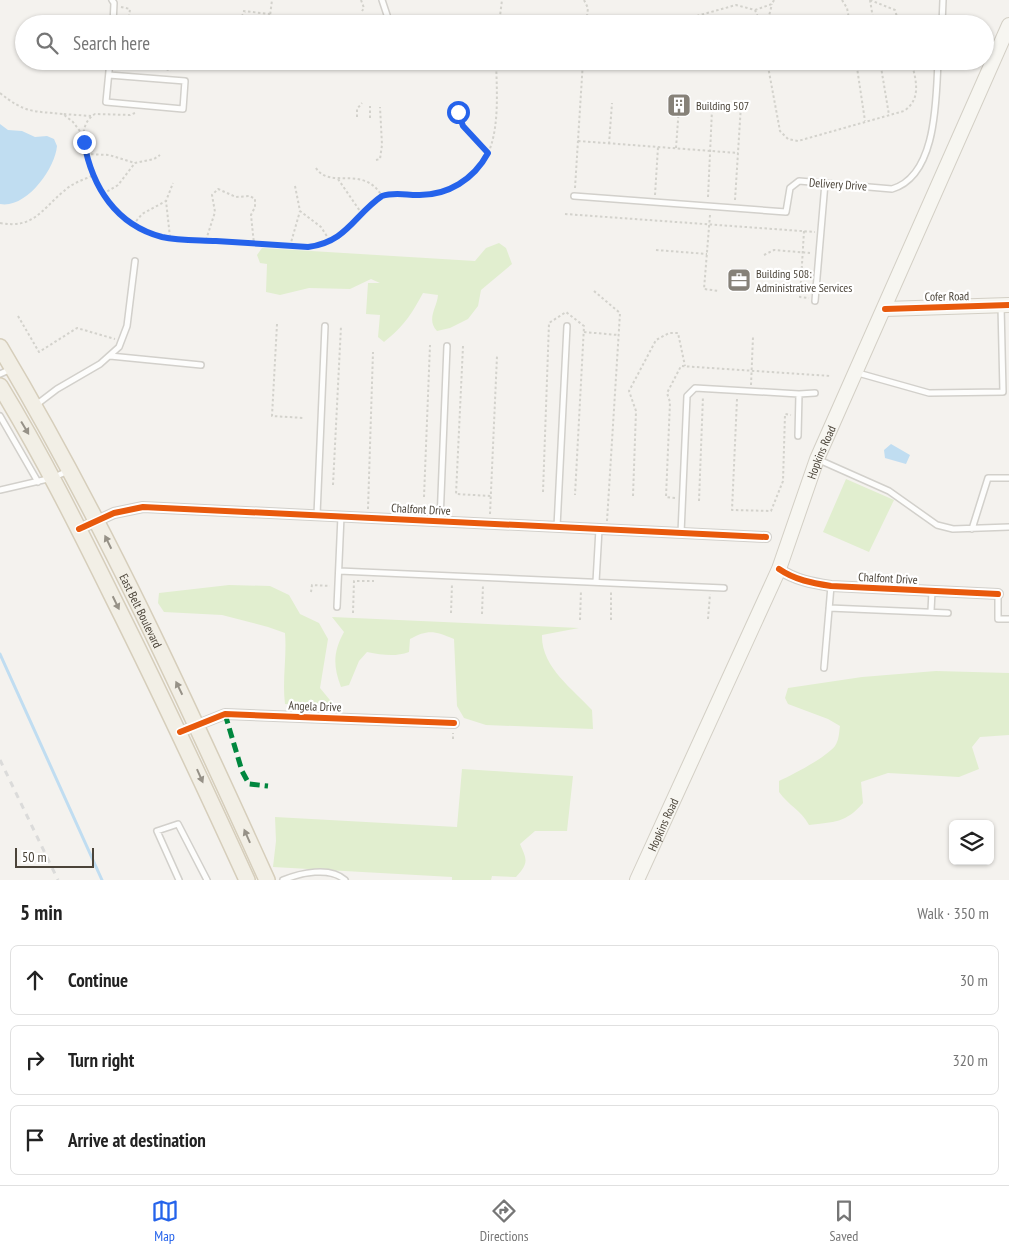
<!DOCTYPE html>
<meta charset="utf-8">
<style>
:root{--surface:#fff;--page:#f2f2f2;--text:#222;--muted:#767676;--line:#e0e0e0;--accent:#2563eb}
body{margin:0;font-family:"PT Sans Narrow",sans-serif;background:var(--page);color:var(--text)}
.controls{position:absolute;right:15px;bottom:15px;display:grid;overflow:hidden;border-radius:8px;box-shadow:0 1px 4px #0004}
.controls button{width:45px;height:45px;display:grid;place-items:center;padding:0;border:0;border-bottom:1px solid var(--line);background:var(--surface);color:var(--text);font:25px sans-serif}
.scale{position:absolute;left:15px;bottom:12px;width:79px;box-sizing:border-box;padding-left:5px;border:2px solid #4b4439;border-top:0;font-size:14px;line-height:18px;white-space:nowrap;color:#4b4439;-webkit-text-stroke:4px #fff;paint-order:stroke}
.stop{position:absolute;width:15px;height:15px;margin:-11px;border:4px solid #2563eb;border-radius:50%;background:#fff}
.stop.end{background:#2563eb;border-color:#fff;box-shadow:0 1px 5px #0008}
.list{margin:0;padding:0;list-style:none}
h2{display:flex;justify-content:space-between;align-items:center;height:65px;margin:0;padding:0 20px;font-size:21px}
h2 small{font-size:16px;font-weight:400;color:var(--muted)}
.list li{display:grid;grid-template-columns:32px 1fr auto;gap:15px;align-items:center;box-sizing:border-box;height:70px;margin:0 10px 10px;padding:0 10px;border:1px solid var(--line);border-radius:8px}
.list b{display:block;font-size:19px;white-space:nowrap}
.list em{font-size:16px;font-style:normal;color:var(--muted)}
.icon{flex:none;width:28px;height:28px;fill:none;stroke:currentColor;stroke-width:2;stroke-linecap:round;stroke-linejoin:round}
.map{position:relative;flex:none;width:1009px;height:880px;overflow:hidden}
.search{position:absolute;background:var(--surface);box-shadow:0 1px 4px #0004;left:15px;right:15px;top:15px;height:55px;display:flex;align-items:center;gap:12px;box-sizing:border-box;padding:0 18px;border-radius:28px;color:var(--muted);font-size:19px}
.sheet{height:305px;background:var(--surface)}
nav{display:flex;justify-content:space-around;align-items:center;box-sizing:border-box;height:70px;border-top:1px solid var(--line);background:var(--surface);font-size:14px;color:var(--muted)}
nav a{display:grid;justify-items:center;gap:2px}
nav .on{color:var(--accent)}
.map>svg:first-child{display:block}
</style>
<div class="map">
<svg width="1009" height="880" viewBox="0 0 1009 880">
<rect width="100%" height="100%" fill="#f4f2ee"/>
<path fill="#e1eecf" d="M499 243 506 248 512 264 481 290 478 306 468 319 450 328 437 331C426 319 437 308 438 295L423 293C411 315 404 326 384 342L378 337 380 315 366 314 368 283H380L371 279 350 289 309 288 280 295 266 292 267 264 260 263 257 255 262 248 475 261 486 248Z
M846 479 894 500 869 552 823 532Z
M229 585 270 586 289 595 300 614 319 623 328 639 320 688 334 705 327 708 285 704C282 680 287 657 285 633L268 627 222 615 164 612 158 603 159 593Z
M332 617 579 628 542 635C541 667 573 689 592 710L593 729 486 725 464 718 457 706 454 639C435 631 428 629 410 639L409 652C395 657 383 655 367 652L359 661 349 685 341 687C333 666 333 652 344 632Z
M936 671 1009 673V735L980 737 972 747 979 769 959 777 888 773 861 782 863 803C846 823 834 822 809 825 800 809 789 806 779 792V781C794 774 825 758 835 746 839 740 839 733 840 726L828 719 788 704 785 698 788 688 862 677Z
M462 769 573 776 567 831H535L520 844C527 860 529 863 516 877L492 876 491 880H452V877L273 867 276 841 275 817 457 827Z"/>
<path fill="#c0ddf1" d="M0 124 8 130 22 131 35 137 47 136 54 139 57 146C55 169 26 209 0 204Z
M891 444 910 455 906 464 885 458 884 450Z"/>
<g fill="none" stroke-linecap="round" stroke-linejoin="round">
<path stroke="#c0ddf1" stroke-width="3" d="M0 654 102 880"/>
<g stroke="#d2d0cb" stroke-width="8">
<path id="lane" d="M112 0 114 3 113 24
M382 0 390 24
M402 24 406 22 433 24
M942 24 943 0
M109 75 185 81 183 109 106 102 110 61
M574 196 786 212 790 188 799 181 892 189C937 176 936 99 938 61
M815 301 825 183
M110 356 201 365
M858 373 929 393 1003 392 1001 306
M0 374 11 369
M36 405 57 389 100 364 119 347 127 326 135 261
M0 416 38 482
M798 436 799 394
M817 459 889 491 937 525 953 529 1009 527
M0 490 52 478 68 471
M317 515 325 326
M440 521 447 346
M557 527 567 326
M972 529 988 478H1009
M681 533 687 396 695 388 799 394 815 393
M339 571 724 588
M596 582 599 529
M998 594V619H1009
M337 607 341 516
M829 608 948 613
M931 611 932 591
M824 668 831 586
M179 880 157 831 178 824 207 880
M283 880C300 873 330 866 345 880"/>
</g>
<g stroke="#d2d0cb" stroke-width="12">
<path id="street" d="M79 529 114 513 143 507 766 537
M779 569C795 580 812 583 831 586L998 594
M180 732 225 714 454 723"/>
</g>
<g stroke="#d3cfc5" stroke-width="16">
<g id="secondary">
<path d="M885 309 1009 305"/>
<path id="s1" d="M637 880 779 569 817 459 1009 25"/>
</g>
</g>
<g stroke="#d6cebb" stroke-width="18">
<g id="primary">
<path id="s2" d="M0 347C102 518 185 699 267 880"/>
<path d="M0 386C42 455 78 527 114 600 160 692 204 786 247 880"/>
</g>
</g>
<path stroke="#d3d2cc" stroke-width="2" stroke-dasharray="2.5 2.5" stroke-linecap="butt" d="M361 0 364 8 362 11
M584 0 588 8 586 24
M842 0 847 8 850 24
M870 0 895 10 899 24
M870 0 874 24
M121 7 130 9 128 24
M755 10 772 4 774 0
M243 11 270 14
M129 16H136L146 24
M235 24 245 12
M269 24 272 0
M499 24 502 0
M668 24 736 5 755 10 761 24
M767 24 772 4
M125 61V64L159 66 171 71
M746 61 768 63
M767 61 780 131 788 139 798 141 904 111C922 99 916 79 911 61
M856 61 865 121
M880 61 889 115
M0 93C25 113 32 111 63 114
M458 112 463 125 488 153
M135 113 130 115 95 114C80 123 83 141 86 155 95 194 123 228 163 237 181 241 202 240 220 241 249 243 279 245 308 247 331 244 347 232 362 215 367 208 373 201 381 196 394 189 412 197 426 195 503 183 498 123 496 61
M357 117V109L362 103
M370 118V106
M83 135 73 122 63 114 91 116
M578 141 738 153
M609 144 612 103
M676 148 679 107
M86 154 109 155 135 163
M376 160 380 159 382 145 380 107
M316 168C330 190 363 164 382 196
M338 179 362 214
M295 186 300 211 321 227 330 241
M575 188 583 61
M103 194 118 185 135 163 154 159 160 155
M655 195 658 147
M708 197 712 110
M735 200 741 105
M565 214 815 232
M710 215 704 289 719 291
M0 223C34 229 41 210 64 191 71 184 82 180 92 176
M133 225 142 214 166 201
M804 231 800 297 809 298
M170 237 166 201 173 183
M206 240 215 212 212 195 218 189 236 197 250 196 255 199V207L251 215 254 244
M290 246 300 211
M656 250 707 254
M764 255 774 250 810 253
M594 291 620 313 607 521
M18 316 39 352 77 328 115 339
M277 324 272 416 304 418
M584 332 618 335
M463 346 456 494 491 496
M751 385 753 337
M737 399 732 510 771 511 783 481 785 414 791 415
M333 485 341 326
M543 492 549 323 566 312 584 326 575 495
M633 496 636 411 629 391 656 340 669 333H678L685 366
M424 497 430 345
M675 498 666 497 670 402 667 393 681 366 831 376
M699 501 703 396
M368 509 373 352
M490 514 497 356
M311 592 312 585 330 586
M353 613 354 581H374
M451 613 452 584
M482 614 483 585
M708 619 710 594
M580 620 581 590
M611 620V591
M453 739V733"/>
<use href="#lane" stroke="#fdfdfc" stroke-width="5"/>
<use href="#street" stroke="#fdfdfc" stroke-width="10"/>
<use href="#secondary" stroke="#f7f6f1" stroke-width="14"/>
<use href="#primary" stroke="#f2efe6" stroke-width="15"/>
<path stroke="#dbdbda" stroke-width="3" stroke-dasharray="6 6" stroke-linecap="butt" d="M0 760 58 880"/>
<path stroke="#00873e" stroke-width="5" stroke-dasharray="10 5" stroke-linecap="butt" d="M225 714 242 771 249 784 268 786"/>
<g stroke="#fff" stroke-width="9">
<path id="cycleway" d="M885 309 1009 305
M79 529 114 513 143 507 766 537
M779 569C795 580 812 583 831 586L998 594
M180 732 225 714 454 723"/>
</g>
<use href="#cycleway" stroke="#e8590c" stroke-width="6"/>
</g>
<defs><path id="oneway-solid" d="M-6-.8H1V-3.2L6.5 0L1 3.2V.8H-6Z" transform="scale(1.25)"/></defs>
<g fill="#969187">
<use href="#oneway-solid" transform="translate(25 428) rotate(59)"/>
<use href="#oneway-solid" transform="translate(108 542) rotate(-116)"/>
<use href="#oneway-solid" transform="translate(116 603) rotate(64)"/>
<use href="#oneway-solid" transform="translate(179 688) rotate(-116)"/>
<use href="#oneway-solid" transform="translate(200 776) rotate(66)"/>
<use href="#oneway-solid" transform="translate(247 836) rotate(-114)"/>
</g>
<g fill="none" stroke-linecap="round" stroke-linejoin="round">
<path stroke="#2563eb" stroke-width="6" d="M84 142C92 187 116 225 162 237 179 241 199 240 216 241 247 243 277 245 308 247 347 242 354 215 382 196 394 192 406 195 417 195 448 196 474 179 488 153L463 126 458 112"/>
</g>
<defs>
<g id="building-square" transform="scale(1.25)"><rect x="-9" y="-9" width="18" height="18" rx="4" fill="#868178" stroke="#fff"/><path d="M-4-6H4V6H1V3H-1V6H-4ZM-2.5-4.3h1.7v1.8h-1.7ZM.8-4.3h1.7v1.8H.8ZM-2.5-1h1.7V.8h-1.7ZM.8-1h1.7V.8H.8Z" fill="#fff"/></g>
<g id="office-square" transform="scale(1.25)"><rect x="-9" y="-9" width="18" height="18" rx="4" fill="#868178" stroke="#fff"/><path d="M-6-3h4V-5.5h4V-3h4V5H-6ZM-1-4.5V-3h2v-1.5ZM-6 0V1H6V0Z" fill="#fff"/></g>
</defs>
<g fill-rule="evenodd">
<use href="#building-square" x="679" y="105"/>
<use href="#office-square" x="739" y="280"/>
</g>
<g text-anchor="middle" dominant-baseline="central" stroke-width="4.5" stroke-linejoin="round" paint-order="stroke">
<g font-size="12" fill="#4b4439" stroke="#fff" text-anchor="start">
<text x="696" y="105">Building 507</text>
<text x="756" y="273">Building 508:<tspan x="756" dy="14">Administrative Services</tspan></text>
</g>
<g font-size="12" fill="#4b4439" stroke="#fff">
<text transform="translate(838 184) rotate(4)">Delivery Drive</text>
<text transform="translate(947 296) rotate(-1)">Cofer Road</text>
<text stroke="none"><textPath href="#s1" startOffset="466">Hopkins Road</textPath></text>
<text transform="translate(421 509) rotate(3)">Chalfont Drive</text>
<text transform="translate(888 578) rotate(3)">Chalfont Drive</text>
<text stroke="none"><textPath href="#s2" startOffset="299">East Belt Boulevard</textPath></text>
<text transform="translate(315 706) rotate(2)">Angela Drive</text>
<text stroke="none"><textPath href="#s1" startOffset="61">Hopkins Road</textPath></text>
</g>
</g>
</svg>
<div class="controls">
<button><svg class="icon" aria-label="layers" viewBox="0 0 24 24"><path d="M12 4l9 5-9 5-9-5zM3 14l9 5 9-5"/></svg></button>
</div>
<div class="scale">50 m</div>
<div class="stop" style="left:458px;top:112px"></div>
<div class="stop end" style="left:84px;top:142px"></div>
<div class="search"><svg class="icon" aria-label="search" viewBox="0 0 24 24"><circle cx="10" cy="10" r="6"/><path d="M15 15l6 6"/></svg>Search here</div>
</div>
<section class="sheet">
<h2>5 min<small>Walk · 350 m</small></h2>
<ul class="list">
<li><svg class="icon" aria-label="ahead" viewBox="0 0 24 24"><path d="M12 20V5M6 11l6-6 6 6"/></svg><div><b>Continue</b></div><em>30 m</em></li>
<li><svg class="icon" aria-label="right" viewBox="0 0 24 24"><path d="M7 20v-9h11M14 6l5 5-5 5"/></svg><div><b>Turn right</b></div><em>320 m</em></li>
<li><svg class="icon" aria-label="arrive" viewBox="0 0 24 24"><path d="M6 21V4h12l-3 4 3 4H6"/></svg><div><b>Arrive at destination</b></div></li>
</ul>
</section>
<nav>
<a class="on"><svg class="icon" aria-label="map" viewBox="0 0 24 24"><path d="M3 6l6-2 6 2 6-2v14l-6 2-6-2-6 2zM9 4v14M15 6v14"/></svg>Map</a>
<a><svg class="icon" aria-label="directions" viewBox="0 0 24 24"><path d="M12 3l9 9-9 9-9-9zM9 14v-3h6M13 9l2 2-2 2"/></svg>Directions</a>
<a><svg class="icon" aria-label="saved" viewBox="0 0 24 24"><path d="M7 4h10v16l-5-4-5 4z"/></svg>Saved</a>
</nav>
